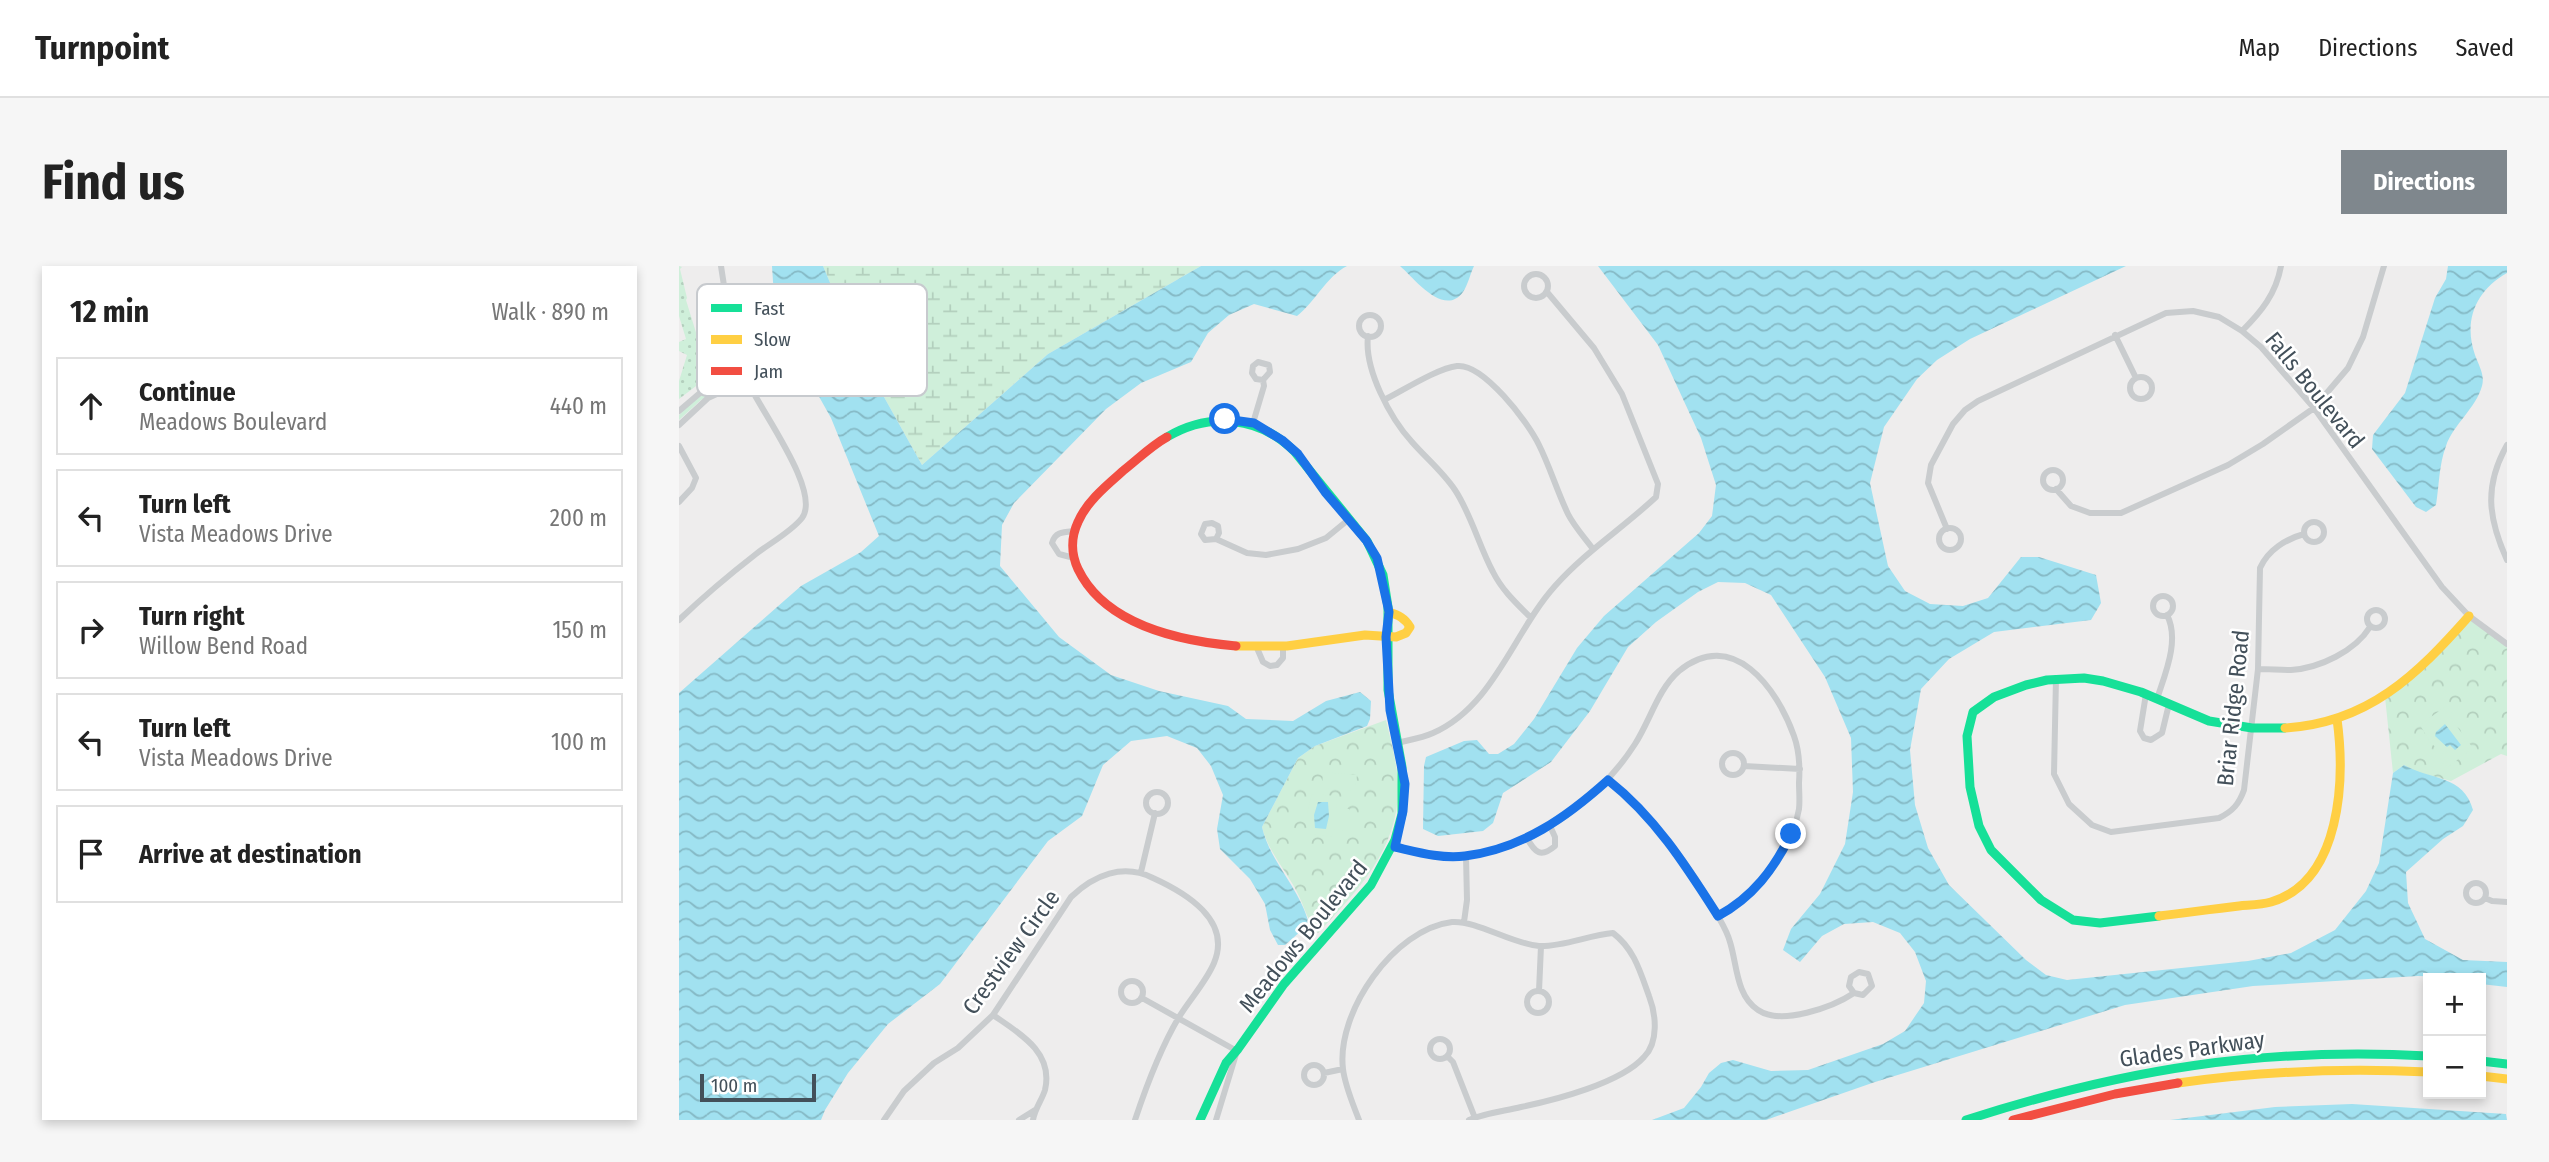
<!DOCTYPE html>
<meta charset="utf-8">
<style>
:root{--surface:#fff;--page:#f6f6f6;--text:#222;--muted:#767676;--line:#e0e0e0;--accent:#7f878d}
body{margin:0;font-family:"Fira Sans Condensed",sans-serif;background:var(--page);color:var(--text)}
.controls{position:absolute;right:21px;bottom:21px;display:grid;overflow:hidden;border-radius:0px;box-shadow:0 4px 10px #0003}
.controls button{width:63px;height:63px;display:grid;place-items:center;padding:0;border:0;border-bottom:2px solid var(--line);background:var(--surface);color:var(--text);font:35px sans-serif}
.scale{position:absolute;left:21px;bottom:18px;width:116px;box-sizing:border-box;padding-left:7px;border:4px solid #43505a;border-top:0;font-size:19px;line-height:24px;white-space:nowrap;color:#43505a;-webkit-text-stroke:5px #fff;paint-order:stroke}
.stop{position:absolute;width:21px;height:21px;margin:-16px;border:5px solid #1a73e8;border-radius:50%;background:#fff}
.stop.end{background:#1a73e8;border-color:#fff;box-shadow:0 2px 7px #0008}
.list{margin:0;padding:0;list-style:none}
h2{display:flex;justify-content:space-between;align-items:center;height:91px;margin:0;padding:0 28px;font-size:30px}
h2 small{font-size:23px;font-weight:400;color:var(--muted)}
.list li{display:grid;grid-template-columns:46px 1fr auto;gap:21px;align-items:center;box-sizing:border-box;height:98px;margin:0 14px 14px;padding:0 14px;border:2px solid var(--line);border-radius:0px}
.list b{display:block;font-size:26px;white-space:nowrap}
.list p{margin:0;font-size:23px;white-space:nowrap;color:var(--muted)}
.list em{font-size:23px;font-style:normal;color:var(--muted)}
.icon{flex:none;width:38px;height:38px;fill:none;stroke:currentColor;stroke-width:2;stroke-linecap:round;stroke-linejoin:round}
.map{position:relative;flex:none;width:1828px;height:854px;overflow:hidden;border-radius:0px}
header{display:flex;align-items:center;gap:42px;box-sizing:border-box;height:98px;padding:0 35px;background:var(--surface);border-bottom:2px solid var(--line)}
header strong{font-size:33px}
nav{display:flex;gap:38px;margin-inline-start:auto;font-size:24px}
.intro{display:flex;align-items:center;justify-content:space-between;box-sizing:border-box;height:168px;padding:0 42px}
h1{margin:0;font-size:49px}
.button{padding:18px 32px;border-radius:0px;background:var(--accent);color:#fff;font-size:24px;font-weight:700}
main{display:flex;gap:42px;padding:0 42px}
aside{flex:1;background:var(--surface);border-radius:0px;box-shadow:0 4px 10px #0003}
.map>svg:first-child{display:block}
</style>
<header>
<strong>Turnpoint</strong>
<nav><a>Map</a><a>Directions</a><a>Saved</a></nav>
</header>
<div class="intro"><h1>Find us</h1><a class="button">Directions</a></div>
<main>
<aside>
<h2>12 min<small>Walk · 890 m</small></h2>
<ul class="list">
<li><svg class="icon" aria-label="ahead" viewBox="0 0 24 24"><path d="M12 20V5M6 11l6-6 6 6"/></svg><div><b>Continue</b><p>Meadows Boulevard</p></div><em>440 m</em></li>
<li><svg class="icon" aria-label="left" viewBox="0 0 24 24"><path d="M17 20v-9H6M10 6l-5 5 5 5"/></svg><div><b>Turn left</b><p>Vista Meadows Drive</p></div><em>200 m</em></li>
<li><svg class="icon" aria-label="right" viewBox="0 0 24 24"><path d="M7 20v-9h11M14 6l5 5-5 5"/></svg><div><b>Turn right</b><p>Willow Bend Road</p></div><em>150 m</em></li>
<li><svg class="icon" aria-label="left" viewBox="0 0 24 24"><path d="M17 20v-9H6M10 6l-5 5 5 5"/></svg><div><b>Turn left</b><p>Vista Meadows Drive</p></div><em>100 m</em></li>
<li><svg class="icon" aria-label="arrive" viewBox="0 0 24 24"><path d="M6 21V4h12l-3 4 3 4H6"/></svg><div><b>Arrive at destination</b></div></li>
</ul>
</aside>
<div class="map">
<svg width="1828" height="854" viewBox="0 0 1828 854">
<defs>
<pattern id="grass-dots" width="8" height="8" patternUnits="userSpaceOnUse" patternTransform="scale(1.75)"><rect width="8" height="8" fill="#cfefda"/><path d="M2 2h.1M6 6h.1" fill="none" stroke="#b3cfbd" stroke-width="1.8" stroke-linecap="round"/></pattern>
<pattern id="wetland-marsh" width="20" height="14" patternUnits="userSpaceOnUse" patternTransform="scale(1.75)"><rect width="20" height="14" fill="#cfefda"/><path d="M1 5h8M5 5V1M11 12h8M15 12V8" fill="none" stroke="#b3cfbd"/></pattern>
<pattern id="park-crowns" width="20" height="18" patternUnits="userSpaceOnUse" patternTransform="scale(1.75)"><rect width="20" height="18" fill="#cfefda"/><path d="M2 6a3 3 0 1 1 6 0M12 15a3 3 0 1 1 6 0" fill="none" stroke="#b3cfbd"/></pattern>
<pattern id="water-waves" width="16" height="10" patternUnits="userSpaceOnUse" patternTransform="scale(1.75)"><rect width="16" height="10" fill="#a1e1f0"/><path d="M0 5q4-4 8 0t8 0" fill="none" stroke="#85b9c5"/></pattern>
</defs>
<rect width="100%" height="100%" fill="#eeeded"/>
<path fill="url(#grass-dots)" d="M0 0 3 1 1 3 8 32 7 34 27 99 48 93 51 97 56 98 25 114 0 133V115L8 89 0 85V76L7 73 0 50Z
M56 111 58 114 22 134 0 154V149C16 131 35 120 56 111Z"/>
<path fill="url(#wetland-marsh)" d="M144 0H522L369 88 243 199 181 88Z"/>
<path fill="url(#park-crowns)" d="M1790 350 1828 378V490L1822 488 1772 515 1738 506 1725 499 1714 507 1706 431Z
M707 454C712 475 718 497 719 518 721 582 679 624 639 667 628 655 625 639 617 624 605 602 589 585 583 561L619 492 636 480Z"/>
<path fill="#cfefda" d="M1767 440 1773 447 1770 450 1794 482 1769 501 1762 496 1767 491 1751 476 1741 459Z
M644 506 678 509 676 525 643 522Z
M633 528 658 530 657 542 670 543V565L654 563 653 571 629 568 631 557 628 547Z"/>
<path fill="url(#water-waves)" d="M93 0H144L181 88 243 199 369 88 522 0H668C648 10 636 36 618 50L575 38 550 49 529 67 512 96 462 117 427 143 335 237 323 259 321 300 380 371 432 409 480 425 549 440 567 453 614 455 647 435 681 426 692 435 691 453 688 460 636 480 619 492 583 561C591 596 621 622 630 658L606 679H599L591 664 586 638 571 613 541 583 538 563 544 529 532 500 518 482 488 470 452 475 424 499 403 550 369 575 261 718 209 758 169 807 146 844 142 854H0V427L122 320 182 286 200 270 152 152 115 86 101 51 95 31Z
M721 0H795C791 8 789 19 784 26 765 52 735 12 721 0Z
M919 0H1447L1291 73 1258 94 1238 113 1205 161 1191 217 1209 300 1226 325 1251 338 1284 340 1309 332 1342 291H1360L1417 309 1422 337 1412 354 1315 366 1270 393 1242 423 1231 484 1236 539 1249 582 1270 619 1347 694 1367 709 1388 714 1569 695 1612 687 1656 664 1687 625 1700 597 1714 507 1725 499C1751 514 1785 509 1794 544L1784 560 1764 573 1727 606 1729 637 1746 673 1784 694 1828 696V721L1802 718V712L1739 710 1574 720 1446 739 1196 816 1087 854H973L1005 842 1022 821 1030 807 1042 797 1054 794 1092 805 1129 804 1204 778 1226 765 1245 737 1247 715 1236 686 1221 667 1194 656 1165 658 1143 670 1121 696 1104 684 1112 663 1141 628 1166 578 1174 526 1172 472 1146 411 1092 329 1066 317 1039 316 1019 326 977 356 949 381 911 445 872 496 824 527 814 557 804 565 759 570 744 563 745 500 747 491 785 475 798 474 810 488H819L835 478 855 453 898 382 925 350 1020 267 1033 250 1037 219 1022 172 979 79Z
M1769 0H1828V7C1797 24 1784 55 1796 89 1800 100 1806 109 1803 120 1797 142 1774 159 1767 180 1760 198 1760 221 1757 239L1747 246 1737 241 1693 183 1694 169 1726 127 1756 32 1767 13Z
M1766 458 1782 479 1776 484 1771 479 1768 481 1756 470 1757 466Z
M639 536H649L650 550 647 563 636 562 635 549Z
M1673 838 1827 848 1828 854H1491L1596 841Z"/>
<g fill="none" stroke-linecap="round" stroke-linejoin="round">
<path stroke="#c9ccce" stroke-width="6" d="M845 20a12 12 0 1 1 24 0a12 12 0 1 1-24 0Z
M680 60a11 11 0 1 1 22 0a11 11 0 1 1-22 0Z
M1563 65C1582 46 1597 28 1602 0
M1436 69 1457 112
M689 70C685 103 711 152 733 176 747 192 764 206 776 224 792 248 800 280 814 306 823 324 837 337 851 351
M1451 122a11 11 0 1 1 22 0a11 11 0 1 1-22 0Z
M705 134C723 125 759 102 778 100 804 97 849 156 860 179 871 201 878 225 889 248 895 260 905 271 914 283
M0 145 28 121 65 104
M574 157 585 120 584 114 591 106 590 99 579 96 574 100 573 107 577 113 584 114
M0 159 29 132 68 114
M1828 179C1805 220 1809 252 1828 294
M0 180 17 212 13 222 0 236
M1364 214a10 10 0 1 1 20 0a10 10 0 1 1-20 0Z
M1377 223 1392 240 1411 247H1442L1549 199 1584 178 1635 142 1669 102 1684 71 1705 0
M1625 266a10 10 0 1 1 20 0a10 10 0 1 1-20 0Z
M1260 273a11 11 0 1 1 22 0a11 11 0 1 1-22 0Z
M1268 263 1249 217 1252 199 1274 158 1286 144 1299 135 1487 47 1514 45 1540 51 1563 65 1582 81 1635 142 1763 321 1790 350 1828 378
M537 273 540 267 539 260 533 257 526 258 522 268 526 274 537 273 568 287 587 289 619 283 647 272 669 254
M395 292 380 288 373 277C376 266 384 266 395 265
M1474 340a10 10 0 1 1 20 0a10 10 0 1 1-20 0Z
M1688 353a9 9 0 1 1 18 0a9 9 0 1 1-18 0Z
M0 354C25 330 50 309 77 288 91 277 112 266 123 252 143 225 80 143 68 114 53 77 48 39 42 0
M578 382 584 396 591 400 598 399 604 392V380
M1579 403C1590 403 1601 404 1612 404 1641 402 1676 385 1691 361
M1377 412 1375 508 1390 538 1413 559 1432 566 1540 552C1554 545 1560 538 1565 524L1579 403 1581 302C1589 284 1607 273 1625 268
M1467 428 1461 465 1465 472 1472 474 1483 467 1490 438
M1478 433C1486 408 1501 374 1488 349
M718 477C730 474 743 472 754 467 815 440 834 367 876 320 906 286 944 262 977 231L979 218 943 128 915 82 868 26
M1043 498a11 11 0 1 1 22 0a11 11 0 1 1-22 0Z
M1065 500 1121 503
M929 514C974 549 1013 602 1040 652 1044 659 1049 668 1051 676 1058 698 1057 730 1079 744 1102 760 1154 741 1175 727L1184 729 1193 720 1189 708 1180 706 1172 711 1170 720 1175 727
M467 537a11 11 0 1 1 22 0a11 11 0 1 1-22 0Z
M848 572C856 587 862 592 876 580V571L871 560
M715 581C738 586 760 591 784 590 852 585 920 534 956 478 971 455 979 423 1000 405 1054 361 1098 422 1115 470 1120 484 1121 502 1120 517 1120 525 1121 535 1120 543 1112 589 1078 629 1039 650
M462 606 476 547
M1787 627a10 10 0 1 1 20 0a10 10 0 1 1-20 0Z
M1806 632 1813 635 1828 636
M785 656 788 634 787 590
M442 726a11 11 0 1 1 22 0a11 11 0 1 1-22 0Z
M860 725 862 680
M848 736a11 11 0 1 1 22 0a11 11 0 1 1-22 0Z
M463 732 558 785 537 854
M314 749C340 767 375 786 366 824 363 834 356 842 354 854
M751 783a10 10 0 1 1 20 0a10 10 0 1 1-20 0Z
M768 790 774 796 796 852
M625 809a10 10 0 1 1 20 0a10 10 0 1 1-20 0Z
M645 807 664 803
M205 854 225 825 255 797 279 782 314 749 392 631C415 609 444 597 474 612 507 627 553 654 535 697 527 716 511 733 500 751 481 783 468 818 456 854
M340 854 356 844
M680 854C674 838 666 820 664 803 657 746 715 663 773 656 797 654 833 678 860 680 884 681 910 669 934 667 955 683 961 705 970 730 977 748 980 776 965 791 942 817 876 834 842 841 826 845 806 847 790 854"/>
<path stroke="#16e098" stroke-width="9" d="M488 171C530 146 580 150 615 185L688 275 704 309 709 341V424L723 501V548L716 574 692 619 605 718 559 783 547 797 521 854
M1480 650 1421 657 1394 654 1362 634 1312 584 1300 560 1291 521 1288 470 1294 446 1315 431 1347 419 1368 414 1405 412 1424 415 1462 426 1530 455 1573 462H1606
M1802 795 1828 798
M1287 854C1446 803 1582 781 1749 790"/>
<path stroke="#ffcf43" stroke-width="9" d="M557 380H608L686 369 717 371 727 367 731 361C726 352 719 349 710 346
M1606 462C1689 457 1738 409 1790 350
M1480 650C1506 647 1533 643 1560 640 1570 639 1582 639 1592 636 1663 615 1666 512 1658 453
M1802 810 1828 813
M1499 817C1583 805 1665 802 1749 806"/>
<path stroke="#f24e42" stroke-width="9" d="M488 171C472 180 459 193 445 204 428 219 408 235 399 256 392 271 392 288 399 303 426 359 501 375 557 380
M1334 854 1436 828 1499 817"/>
</g>
<g fill="none" stroke-linecap="round" stroke-linejoin="round">
<path stroke="#1a73e8" stroke-width="9" d="M546 153 575 157 603 174 619 188 646 226 687 274 698 292 710 346 707 371 711 444 726 518 724 545 716 581C738 586 762 593 786 590 843 583 888 551 929 514 976 551 1007 600 1039 650 1074 631 1095 603 1112 568"/>
</g>
<g text-anchor="middle" dominant-baseline="central" stroke-width="5" stroke-linejoin="round" paint-order="stroke">
<g font-size="23" fill="#43505a" stroke="#fff">
<text transform="translate(1636 124) rotate(51)">Falls Boulevard</text>
<text transform="translate(1554 442) rotate(-84)">Briar Ridge Road</text>
<text transform="translate(624 670) rotate(-51)">Meadows Boulevard</text>
<text transform="translate(332 686) rotate(-54)">Crestview Circle</text>
<text transform="translate(1513 783) rotate(-8)">Glades Parkway</text>
</g>
</g>
<rect x="18" y="18" width="230" height="112" rx="10" fill="#fff" stroke="#c7cace" stroke-width="2"/>
<rect x="32" y="38" width="31" height="8" fill="#16e098"/>
<rect x="32" y="69" width="31" height="9" fill="#ffcf43"/>
<rect x="32" y="101" width="31" height="8" fill="#f24e42"/>
<g font-size="19" fill="#43505a">
<text x="75" y="49">Fast</text>
<text x="75" y="80">Slow</text>
<text x="75" y="112">Jam</text>
</g>
</svg>
<div class="controls">
<button>+</button>
<button>−</button>
</div>
<div class="scale">100 m</div>
<div class="stop" style="left:546px;top:153px"></div>
<div class="stop end" style="left:1112px;top:568px"></div>
</div>
</main>
